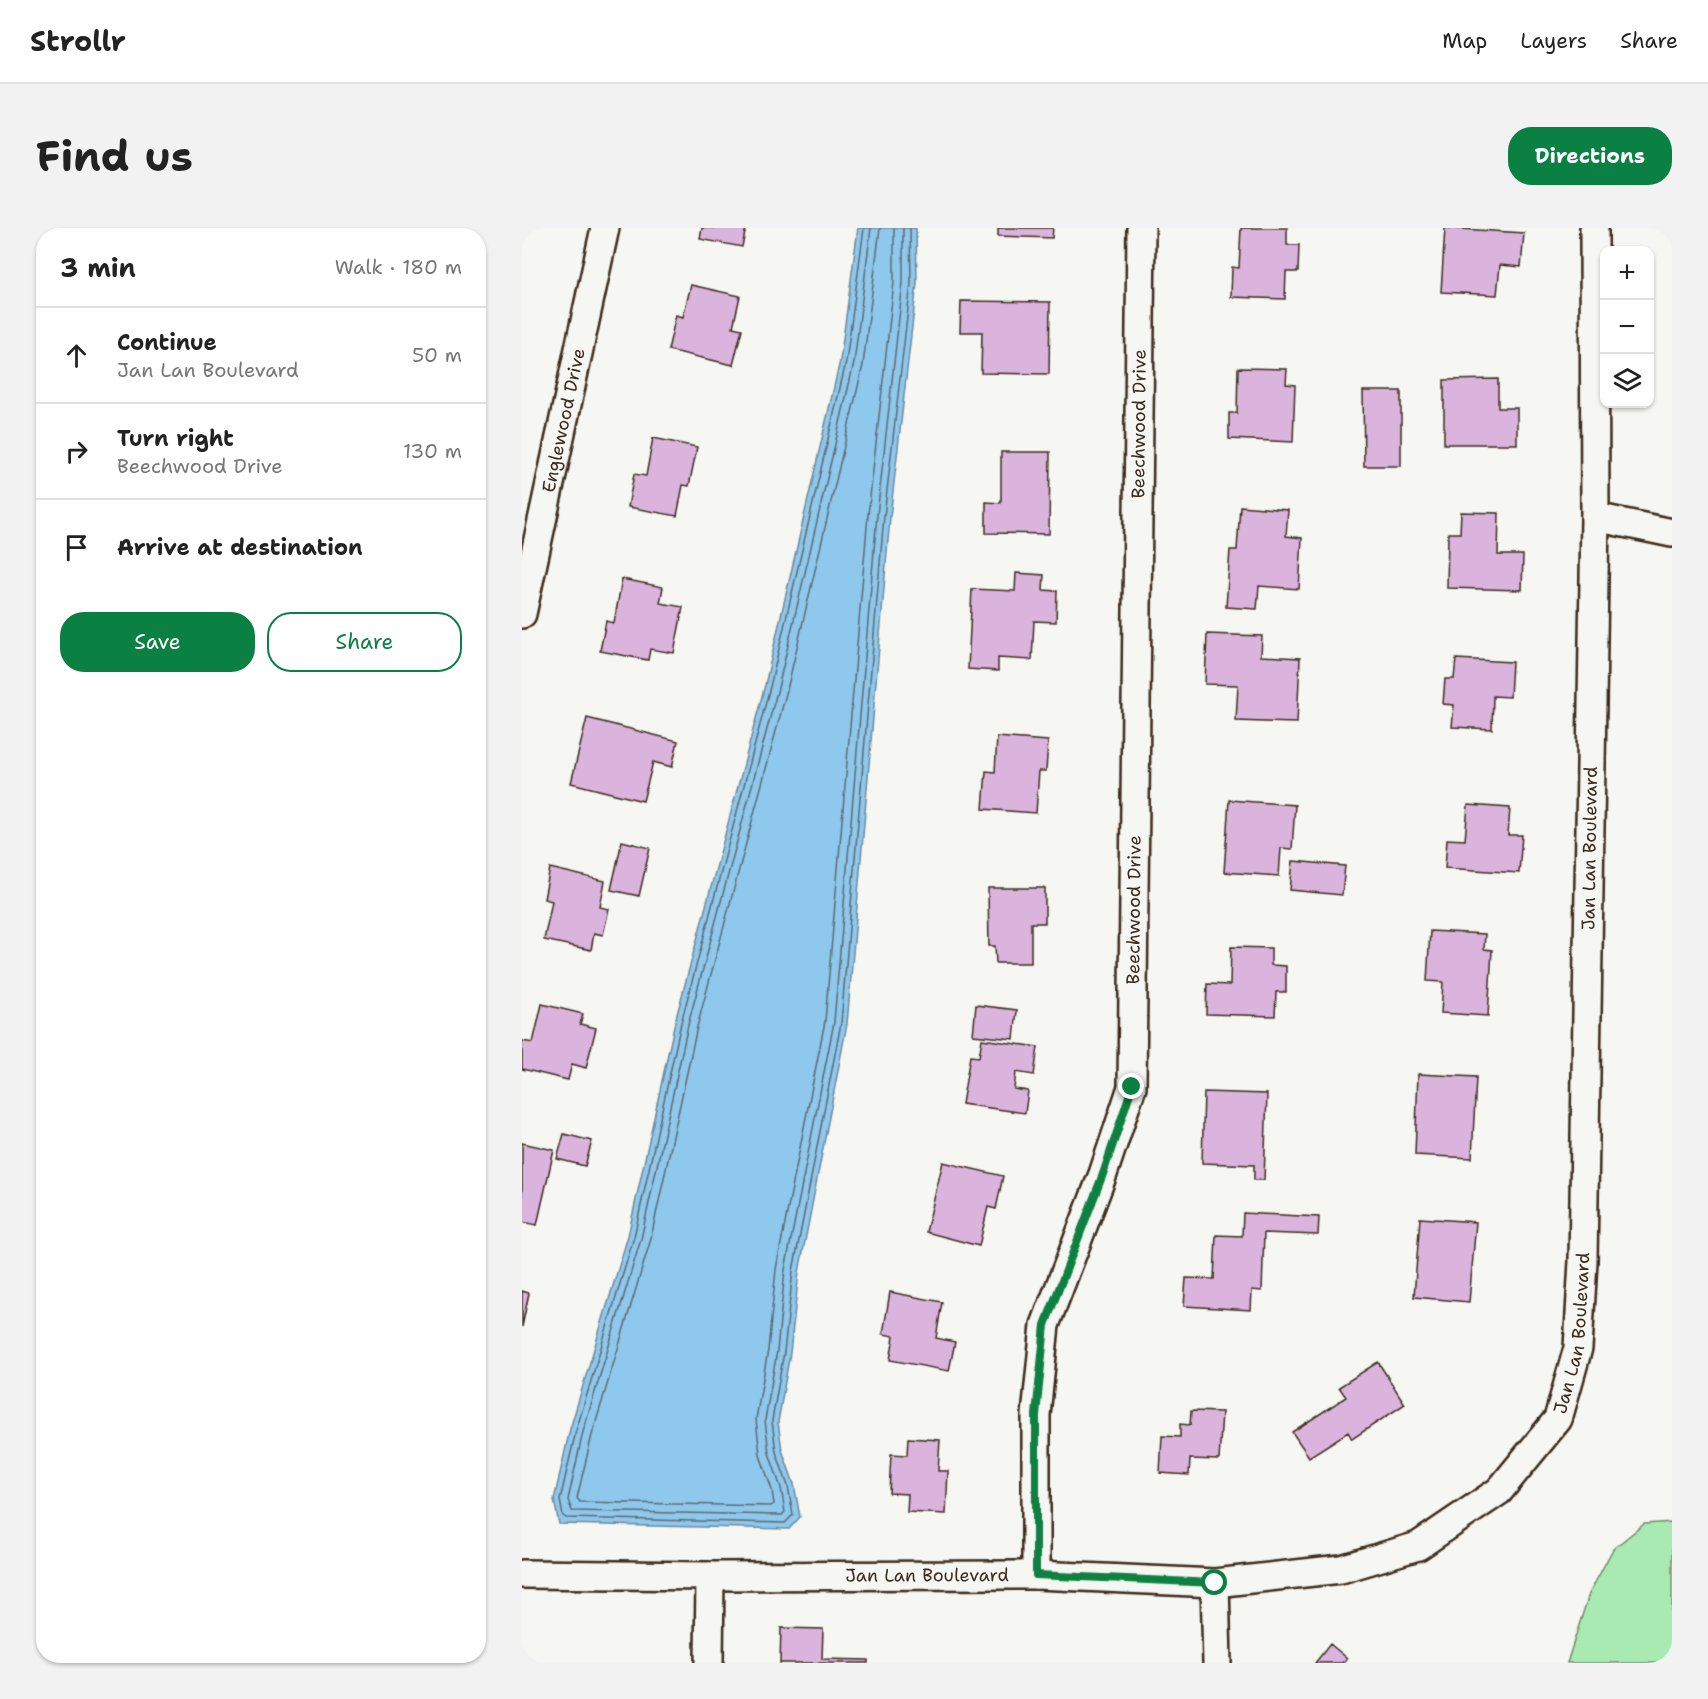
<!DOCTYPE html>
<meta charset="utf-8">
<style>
:root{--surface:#fff;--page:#f2f2f2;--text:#222;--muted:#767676;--line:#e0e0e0;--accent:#0b8043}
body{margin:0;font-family:"Shantell Sans",sans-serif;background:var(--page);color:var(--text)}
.controls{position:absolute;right:18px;top:18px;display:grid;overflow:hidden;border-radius:12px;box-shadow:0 2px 4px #0004}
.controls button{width:54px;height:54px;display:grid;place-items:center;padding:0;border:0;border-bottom:2px solid var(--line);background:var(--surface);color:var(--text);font:30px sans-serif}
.stop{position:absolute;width:18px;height:18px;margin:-14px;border:4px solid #0b8043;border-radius:50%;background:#fff}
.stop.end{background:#0b8043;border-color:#fff;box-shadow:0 2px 6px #0008}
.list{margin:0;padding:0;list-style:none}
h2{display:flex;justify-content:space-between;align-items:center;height:78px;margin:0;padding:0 24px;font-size:26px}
h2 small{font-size:20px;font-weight:400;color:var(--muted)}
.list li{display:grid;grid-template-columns:39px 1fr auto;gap:18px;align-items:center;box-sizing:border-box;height:96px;padding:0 24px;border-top:2px solid var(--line)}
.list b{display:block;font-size:22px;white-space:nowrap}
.list p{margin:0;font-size:20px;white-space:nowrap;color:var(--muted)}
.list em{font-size:20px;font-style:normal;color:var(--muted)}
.actions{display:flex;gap:12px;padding:18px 24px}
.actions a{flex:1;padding:14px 0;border:2px solid var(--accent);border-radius:24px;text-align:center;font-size:21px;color:var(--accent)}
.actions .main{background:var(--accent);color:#fff}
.icon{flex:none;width:33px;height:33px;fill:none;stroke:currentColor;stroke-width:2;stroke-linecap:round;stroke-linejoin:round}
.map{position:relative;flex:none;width:1150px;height:1435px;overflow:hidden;border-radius:24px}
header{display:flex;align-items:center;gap:36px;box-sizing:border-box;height:84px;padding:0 30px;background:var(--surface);border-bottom:2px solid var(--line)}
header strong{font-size:28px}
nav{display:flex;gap:33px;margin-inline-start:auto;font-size:21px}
.intro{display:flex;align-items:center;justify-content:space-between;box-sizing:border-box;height:144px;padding:0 36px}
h1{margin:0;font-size:42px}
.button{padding:15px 27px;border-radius:24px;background:var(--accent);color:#fff;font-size:21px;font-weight:700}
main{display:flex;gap:36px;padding:0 36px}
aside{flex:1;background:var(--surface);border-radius:24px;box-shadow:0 2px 4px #0004}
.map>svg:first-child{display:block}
</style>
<header>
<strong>Strollr</strong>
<nav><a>Map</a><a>Layers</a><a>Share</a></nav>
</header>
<div class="intro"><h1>Find us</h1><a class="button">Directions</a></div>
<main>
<aside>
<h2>3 min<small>Walk · 180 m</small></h2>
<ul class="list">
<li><svg class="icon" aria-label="ahead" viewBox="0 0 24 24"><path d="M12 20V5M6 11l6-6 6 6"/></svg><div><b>Continue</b><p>Jan Lan Boulevard</p></div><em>50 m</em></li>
<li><svg class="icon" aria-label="right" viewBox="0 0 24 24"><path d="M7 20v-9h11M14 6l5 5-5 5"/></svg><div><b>Turn right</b><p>Beechwood Drive</p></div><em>130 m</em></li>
<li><svg class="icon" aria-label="arrive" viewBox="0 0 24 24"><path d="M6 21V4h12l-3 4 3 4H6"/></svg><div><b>Arrive at destination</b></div></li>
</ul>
<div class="actions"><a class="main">Save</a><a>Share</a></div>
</aside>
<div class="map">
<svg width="1150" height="1435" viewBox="0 0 1150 1435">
<rect width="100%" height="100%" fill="#f6f6f2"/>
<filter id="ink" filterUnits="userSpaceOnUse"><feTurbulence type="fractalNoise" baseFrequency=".0167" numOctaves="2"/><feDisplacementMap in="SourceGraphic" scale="12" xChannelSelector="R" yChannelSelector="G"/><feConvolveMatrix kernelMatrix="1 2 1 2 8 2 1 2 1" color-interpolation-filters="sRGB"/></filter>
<g filter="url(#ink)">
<path fill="#a9eab3" stroke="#728a68" stroke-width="1.5" d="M1150 1294V1435H1045L1067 1366 1091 1321 1122 1296Z"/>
<path fill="#8ec8ed" stroke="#6d899a" stroke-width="1.5" d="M336 0H394L395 55 368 289 325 796 277 1044 268 1125 256 1194 260 1222 272 1256 278 1289 267 1301 37 1296 32 1272 48 1201 106 1008 153 794 243 457 318 133Z"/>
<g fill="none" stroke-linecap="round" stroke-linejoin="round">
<path stroke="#5c6971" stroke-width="1.5" d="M342 0 324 134 248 459 159 795 112 1009 54 1203 38 1272 41 1288 44 1290 263 1295 271 1287 266 1258 254 1224 250 1193 262 1124 271 1043 319 795 362 288 389 55 388 0
M349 0 332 135 256 460 166 797 119 1011 61 1204 46 1272 50 1283 260 1287 263 1284 259 1260 247 1225 243 1192 255 1123 263 1042 312 794 355 287 381 54V0
M358 0 341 137 265 462 175 799 128 1014 70 1207 55 1270 58 1274 249 1278 252 1276 250 1262 238 1227 234 1191 246 1122 254 1041 303 793 346 287 372 54V0"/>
</g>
<path fill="#dab4dd" stroke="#3b2a1e" stroke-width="1.5" d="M180 0H224L220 19 178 11Z
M476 0H531L530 10 476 8Z
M719 0H765V17H777L776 44H764L763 71 709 69 710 39 717 40Z
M923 0 1002 5 999 39 978 37 975 67 919 64Z
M169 57 218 68 211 99 220 101 211 137 146 122 154 87 161 89Z
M439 73 528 74 527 146 459 145 460 104H438Z
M716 140 765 141 764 156 773 157 771 214 707 211V185H715Z
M976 151V180H995V216H922V152Z
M841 163H879V238H842Z
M131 210 175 219 167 258 161 257 155 288 106 279 112 246 124 248Z
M479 224H528L527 306 464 305V274L479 275Z
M718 278 766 282 764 308 780 310 777 361 737 358 735 381 704 379 708 322H715Z
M939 284 977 285 976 327H1001L1000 362 925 360 926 305H938Z
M494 345 522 347 521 362 535 363 534 394 512 393 510 432 476 430V443L446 441 450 361 493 363Z
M100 351 141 359 138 375 161 379 152 425 128 421 126 432 78 423 84 393 92 395Z
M685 406 740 408 739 428 778 430 775 495 714 493 716 457 683 456Z
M934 431 990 434 988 469 971 468 970 501 930 499 932 477 921 476 923 451H932Z
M65 490 156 513 150 539 131 534 121 573 49 555Z
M475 509 526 513 524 543H517L514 585 461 581 464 543 473 544Z
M707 572 773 577 770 621 759 620 757 648 702 644Z
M946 577 988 580 986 607H1000L997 645 923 640 925 611 943 612Z
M100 613 128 620 117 668 89 662Z
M771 633 823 638 820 667 768 662Z
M28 640 83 653 78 679 87 681 81 707 72 705 69 722 22 712 30 673 22 671Z
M466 660H523V695H509V735H474L473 718H467Z
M908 703 963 706 962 721 970 722 966 788 919 785 921 754 905 753Z
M709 719 749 720V737L764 738V764H754L753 788 684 786 685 756 708 757Z
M20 776 61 786 58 796 74 800 64 840 50 836 46 852 0 841V813L11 815Z
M454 777 495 782 492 811 451 807Z
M460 811 516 819 512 847 494 844 492 861 506 863 503 885 440 876 448 828 457 829Z
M896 846 954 849 950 930 893 927Z
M682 864 745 866 742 952H732V937L680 935Z
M42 906 70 913 63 938 35 931Z
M0 915 32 922 15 997 0 994Z
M421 934 481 948 474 981 466 979 457 1018 404 1004Z
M721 985 797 989 796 1007 742 1005 740 1063 730 1062 729 1082 662 1078 664 1050 692 1051 694 1007 720 1008Z
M898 990 954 994 947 1074 892 1069Z
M0 1063 7 1065 0 1099Z
M368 1064 420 1074 414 1110 433 1114 427 1143 368 1132 372 1108 361 1106Z
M856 1134 883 1176 830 1211 826 1204 787 1229 770 1204 824 1169 817 1159Z
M669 1183 700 1184 697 1232 668 1231 667 1247 638 1245 640 1208 658 1209V1196L668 1197Z
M386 1210 418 1212 416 1243H426L424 1286 385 1284 386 1266 367 1265 369 1226 385 1227Z
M259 1400 301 1401 300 1431 346 1432V1435H258Z
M808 1416 825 1430 820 1435H793Z"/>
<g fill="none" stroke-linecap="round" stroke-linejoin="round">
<g stroke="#3b2a1e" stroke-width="32">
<g id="minor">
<path d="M1073 289 1150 305"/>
<path id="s1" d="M0 386 83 0"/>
<path id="s2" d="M0 1346 188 1348 514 1347 693 1355 819 1341 896 1318 977 1263 1036 1191 1056 1120 1061 1033 1073 289 1072 0"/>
<path id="s3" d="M514 1347V1187L523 1097 581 946 610 859 619 0"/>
<path d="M693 1355 695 1435"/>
<path d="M187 1435 188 1348"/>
</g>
</g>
<use href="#minor" stroke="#f6f6f2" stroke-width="27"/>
</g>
</g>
<g fill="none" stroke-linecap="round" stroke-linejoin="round" filter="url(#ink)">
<path stroke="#0b8043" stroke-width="8" d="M610 859 581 946 523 1097 514 1187V1347L693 1355"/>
</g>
<g text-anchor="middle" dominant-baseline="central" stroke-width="6" stroke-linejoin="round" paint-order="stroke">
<g font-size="18" fill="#3b2a1e" stroke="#f6f6f2">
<text stroke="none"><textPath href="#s1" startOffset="198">Englewood Drive</textPath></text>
<text stroke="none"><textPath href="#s3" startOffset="1167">Beechwood Drive</textPath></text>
<text stroke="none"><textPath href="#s2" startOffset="1665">Jan Lan Boulevard</textPath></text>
<text stroke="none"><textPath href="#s3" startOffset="681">Beechwood Drive</textPath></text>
<text stroke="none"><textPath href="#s2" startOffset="1179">Jan Lan Boulevard</textPath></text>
<text stroke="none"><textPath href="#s2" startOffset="405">Jan Lan Boulevard</textPath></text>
</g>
</g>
</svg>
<div class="controls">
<button>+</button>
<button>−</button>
<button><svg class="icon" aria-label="layers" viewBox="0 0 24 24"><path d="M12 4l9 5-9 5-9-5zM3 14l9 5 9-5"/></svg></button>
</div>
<div class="stop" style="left:693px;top:1355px"></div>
<div class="stop end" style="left:610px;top:859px"></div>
</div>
</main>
